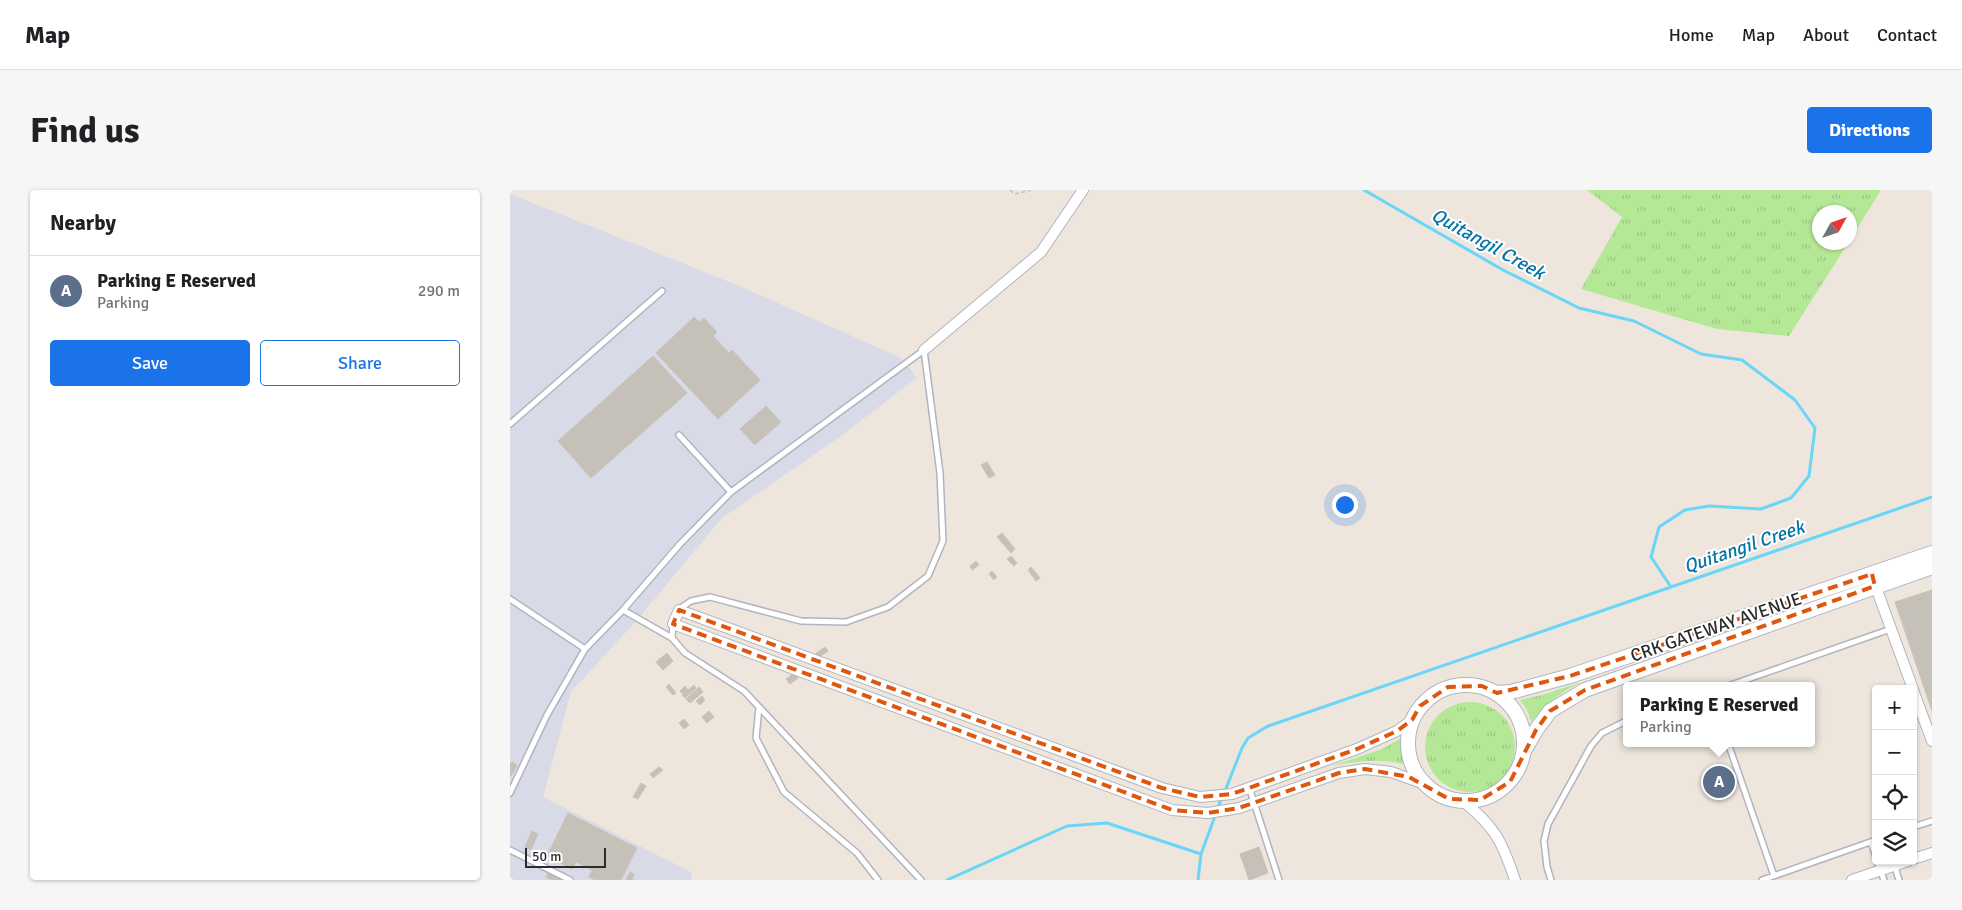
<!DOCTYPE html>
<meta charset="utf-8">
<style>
:root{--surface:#fff;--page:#f6f6f6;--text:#202124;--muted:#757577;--line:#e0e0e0;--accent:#1a73e8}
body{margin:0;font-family:Signika,sans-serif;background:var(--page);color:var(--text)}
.controls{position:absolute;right:15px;bottom:15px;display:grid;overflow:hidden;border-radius:5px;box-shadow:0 1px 4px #0004}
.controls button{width:45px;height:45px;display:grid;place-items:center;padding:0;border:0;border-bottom:1px solid var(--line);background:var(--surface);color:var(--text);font:25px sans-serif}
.compass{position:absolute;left:1302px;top:15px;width:45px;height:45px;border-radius:50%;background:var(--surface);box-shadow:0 1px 4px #0004;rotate:50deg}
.scale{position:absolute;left:15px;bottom:12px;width:81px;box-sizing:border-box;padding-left:5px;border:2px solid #2c2c2c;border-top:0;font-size:14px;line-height:18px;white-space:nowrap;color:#2c2c2c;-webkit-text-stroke:4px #fff;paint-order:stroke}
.you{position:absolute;left:834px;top:314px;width:18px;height:18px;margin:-12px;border:4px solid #fff;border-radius:50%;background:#1a73e8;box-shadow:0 0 0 8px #1a73e833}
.badge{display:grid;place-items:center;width:32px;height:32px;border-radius:50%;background:var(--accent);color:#fff;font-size:16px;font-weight:700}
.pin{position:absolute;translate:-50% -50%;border:2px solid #fff;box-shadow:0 1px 5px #0006}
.popup{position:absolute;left:1113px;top:492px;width:192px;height:65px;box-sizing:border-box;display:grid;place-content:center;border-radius:5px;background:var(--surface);filter:drop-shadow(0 1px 4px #0005);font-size:16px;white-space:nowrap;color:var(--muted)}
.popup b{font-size:19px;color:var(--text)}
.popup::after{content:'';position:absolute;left:50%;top:100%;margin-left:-10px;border:10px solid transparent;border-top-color:var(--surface)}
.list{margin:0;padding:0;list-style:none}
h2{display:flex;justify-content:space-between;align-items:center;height:65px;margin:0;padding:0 20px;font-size:21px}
h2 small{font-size:16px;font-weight:400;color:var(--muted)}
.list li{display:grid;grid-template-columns:32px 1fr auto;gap:15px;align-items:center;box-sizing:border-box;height:70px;padding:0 20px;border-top:1px solid var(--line)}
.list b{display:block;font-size:19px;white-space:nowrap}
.list p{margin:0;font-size:16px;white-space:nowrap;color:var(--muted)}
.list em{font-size:16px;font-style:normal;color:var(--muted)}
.actions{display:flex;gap:10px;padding:15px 20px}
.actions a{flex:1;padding:11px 0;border:1px solid var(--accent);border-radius:5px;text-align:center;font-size:18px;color:var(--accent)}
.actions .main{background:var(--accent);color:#fff}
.icon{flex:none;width:28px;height:28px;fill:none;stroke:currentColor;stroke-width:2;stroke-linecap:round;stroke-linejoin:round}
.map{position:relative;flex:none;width:1422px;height:690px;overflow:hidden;border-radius:5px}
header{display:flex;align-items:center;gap:30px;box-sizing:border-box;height:70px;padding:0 25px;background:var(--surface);border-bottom:1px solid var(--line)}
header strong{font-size:24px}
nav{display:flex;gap:28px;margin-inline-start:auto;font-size:18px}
.intro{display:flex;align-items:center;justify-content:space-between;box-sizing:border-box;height:120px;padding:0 30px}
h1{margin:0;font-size:35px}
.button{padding:12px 22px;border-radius:5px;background:var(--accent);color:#fff;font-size:18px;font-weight:700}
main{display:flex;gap:30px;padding:0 30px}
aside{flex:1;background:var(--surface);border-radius:5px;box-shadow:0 1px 4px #0004}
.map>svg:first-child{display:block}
</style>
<header>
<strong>Map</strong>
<nav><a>Home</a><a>Map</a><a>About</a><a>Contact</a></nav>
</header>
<div class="intro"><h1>Find us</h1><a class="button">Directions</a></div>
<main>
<aside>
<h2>Nearby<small></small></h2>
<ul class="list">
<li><span class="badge" style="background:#5c6f8a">A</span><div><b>Parking E Reserved</b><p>Parking</p></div><em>290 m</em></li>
</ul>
<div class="actions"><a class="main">Save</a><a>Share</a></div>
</aside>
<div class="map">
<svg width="1422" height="690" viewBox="0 0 1422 690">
<defs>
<pattern id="grass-tufts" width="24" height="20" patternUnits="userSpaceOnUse" patternTransform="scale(1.25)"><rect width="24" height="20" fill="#b5e896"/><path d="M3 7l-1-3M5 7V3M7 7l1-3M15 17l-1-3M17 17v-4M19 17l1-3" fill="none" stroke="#9cc781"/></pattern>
</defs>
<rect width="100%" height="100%" fill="#eee6dd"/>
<path fill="#d8dbe7" d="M0 4 227 95 389 167 396 173 407 188 324 251 212 328 128 429 61 502 33 607 181 682 182 690H0Z"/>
<path fill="url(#grass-tufts)" d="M1077 0H1371L1340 50V22H1310V52L1338 53 1279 146 1207 139 1071 99 1112 27Z
M1071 492C1049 503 1037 514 1021 532L1017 520 1010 510 1032 505Z
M915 557a45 45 0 1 1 90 0a45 45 0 1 1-90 0Z
M891 548 893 574C867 568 849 571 822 576L872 559Z"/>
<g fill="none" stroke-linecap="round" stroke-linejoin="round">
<path stroke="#69d6f7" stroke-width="3" d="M854 0 993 80 1069 118 1124 131 1191 164 1232 170 1285 210 1305 238 1299 286 1281 308 1251 319 1199 316 1175 320 1149 337 1141 367 1161 397 1422 307
M715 601 732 558 738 548 758 536 1161 397
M437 690 557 636 597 633 691 664
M688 690 691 664 712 607"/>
</g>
<path fill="#c6c1b8" stroke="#cac2b6" d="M184 127 189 132 194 128 207 142 203 146 219 163 222 160 250 190 208 229 146 163Z
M143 166 177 203 81 288 48 251Z
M256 216 271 232 245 255 230 239Z
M477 272 485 285 479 288 471 275Z
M492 343 505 359 501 363 487 347Z
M501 366 507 373 504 376 497 369Z
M466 371 469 375 462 380 460 376Z
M521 377 530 388 526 391 518 380Z
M482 381 487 387 484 390 479 384Z
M1422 400V521L1385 412Z
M315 457 318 461 308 468 305 464Z
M157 463 163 471 153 480 146 472Z
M284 483 288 488 280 494 276 489Z
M159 494 166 503 163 505 156 497Z
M184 495 186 498 175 508 172 505Z
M175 496 178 500 173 504 170 501Z
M189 497 193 502 180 513 176 509Z
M192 506 195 510 190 515 186 511Z
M199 521 204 527 197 533 192 527Z
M174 529 179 535 174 539 169 533Z
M2 572 7 575 1 586 0 575Z
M149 577 153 580 143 588 140 584Z
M131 593 136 596 128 609 123 607Z
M58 623 127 658 111 690H85L79 687 82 680 66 672 62 679 37 666Z
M22 641 28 644 21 660 15 657Z
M749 657 758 683 739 690 730 664Z
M39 681 57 690H42L36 687Z
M120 682 124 684 122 690H116Z"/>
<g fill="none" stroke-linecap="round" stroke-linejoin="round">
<g stroke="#b1b4c0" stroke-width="8">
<path id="lane" d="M0 234 152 101
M169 245 221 302
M0 409 75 459 113 420 170 354 221 302 414 160 430 283 433 351 418 386 378 417 336 432 291 431 200 407 181 411 169 419
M113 420 162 448
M163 434 162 448 175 463 234 501 411 690
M1218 496 1375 441
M249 517 246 548 274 602 347 663 368 690
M1218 553 1264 686
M739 597 769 690
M0 603 37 525 75 459
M1403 637 1422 631
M1361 652 1366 667
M0 660 60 690
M1367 671 1374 690
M1384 674 1389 690
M1041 690 1037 677 1034 651 1038 634 1081 556 1092 543 1116 531
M1252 690 1366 650"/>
</g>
<g stroke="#b1b4c0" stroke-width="12">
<path id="street" d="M414 160 531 62 573 0
M1364 392 1403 499
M1403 500 1422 551
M902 530 887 541 847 559 722 604 690 607 652 598 169 420 163 434 662 620 698 623 729 618 829 583 855 579 881 582 915 594
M953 611C985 637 992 651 1005 690
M1403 669 1422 663
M1342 690 1398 671"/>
</g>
<g stroke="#b1b4c0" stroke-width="16">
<path id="secondary" d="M898 553a58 58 0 1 1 116 0a58 58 0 1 1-116 0Z
M987 503 1001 502 1060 486 1422 363
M1014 561 1026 540 1040 521 1075 500 1422 377"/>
</g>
<path stroke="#c8c8c8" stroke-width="2" stroke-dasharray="4 2.5" stroke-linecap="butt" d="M500 0 505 4 521 0"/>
<use href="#lane" stroke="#fff" stroke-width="5"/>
<use href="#street" stroke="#fff" stroke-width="10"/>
<use href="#secondary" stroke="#fff" stroke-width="14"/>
</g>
<path fill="none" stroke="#df570e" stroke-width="4" stroke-dasharray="10 6" stroke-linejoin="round" d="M1362 384 1365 396 1075 500 1040 521 1026 540 1000 592 970 610 939 609 899 587 855 579 829 583 729 618 698 623 662 620 163 434 169 420 652 598 690 607 722 604 847 559 887 541 902 530 910 516 938 497 972 496 987 503 1060 486Z"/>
<g text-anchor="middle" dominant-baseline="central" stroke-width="4" stroke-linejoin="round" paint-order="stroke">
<g font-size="18" fill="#2c2c2c" stroke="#fff">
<text transform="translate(1206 437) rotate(-19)">CRK GATEWAY AVENUE</text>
</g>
<g font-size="19" font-style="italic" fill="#0474a7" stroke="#fff">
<text transform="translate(978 54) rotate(29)">Quitangil Creek</text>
<text transform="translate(1234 357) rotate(-19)">Quitangil Creek</text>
</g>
</g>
</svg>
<div class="controls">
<button>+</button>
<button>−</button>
<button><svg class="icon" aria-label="locate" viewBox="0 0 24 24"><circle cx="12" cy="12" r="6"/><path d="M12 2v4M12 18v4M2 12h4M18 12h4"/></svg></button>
<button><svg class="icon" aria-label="layers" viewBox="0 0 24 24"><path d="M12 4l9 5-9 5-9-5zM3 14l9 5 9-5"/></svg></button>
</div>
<svg class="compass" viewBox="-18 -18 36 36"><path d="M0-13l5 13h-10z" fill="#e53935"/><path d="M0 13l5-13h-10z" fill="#757577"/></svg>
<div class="scale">50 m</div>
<div class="you"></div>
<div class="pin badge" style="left:1209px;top:592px;background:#5c6f8a">A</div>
<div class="popup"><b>Parking E Reserved</b>Parking</div>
</div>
</main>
